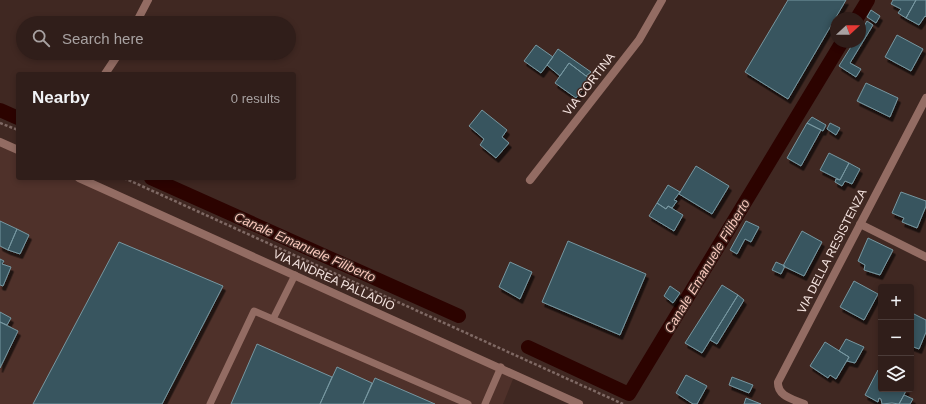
<!DOCTYPE html>
<meta charset="utf-8">
<style>
:root{--surface:#301e1a;--page:#3c2b27;--text:#f1f3f6;--muted:#a8a2a2;--line:#4b3c39}
body{margin:0;font-family:Arial,sans-serif;background:var(--page);color:var(--text)}
.controls{position:absolute;right:12px;bottom:12px;display:grid;overflow:hidden;border-radius:4px;box-shadow:0 2px 6px #0003}
.controls button{width:36px;height:36px;display:grid;place-items:center;padding:0;border:0;border-bottom:1px solid var(--line);background:var(--surface);color:var(--text);font:20px sans-serif}
.compass{position:absolute;left:830px;top:12px;width:36px;height:36px;border-radius:50%;background:var(--surface);box-shadow:0 2px 6px #0003;rotate:69deg}
.list{margin:0;padding:0;list-style:none}
h2{display:flex;justify-content:space-between;align-items:center;height:52px;margin:0;padding:0 16px;font-size:17px}
h2 small{font-size:13px;font-weight:400;color:var(--muted)}
.icon{flex:none;width:22px;height:22px;fill:none;stroke:currentColor;stroke-width:2;stroke-linecap:round;stroke-linejoin:round}
.map{position:relative;flex:none;width:926px;height:404px;overflow:hidden}
.search{position:absolute;background:var(--surface);box-shadow:0 2px 6px #0003;left:16px;top:16px;width:280px;height:44px;display:flex;align-items:center;gap:10px;box-sizing:border-box;padding:0 14px;border-radius:22px;color:var(--muted);font-size:15px}
.panel{position:absolute;background:var(--surface);box-shadow:0 2px 6px #0003;left:16px;top:72px;width:280px;height:108px;border-radius:4px}
.map>svg:first-child{display:block}
</style>
<div class="map">
<svg width="926" height="404" viewBox="0 0 926 404">
<defs>
<filter id="shadow"><feDropShadow dx="2.5" dy="4.5" stdDeviation="0" flood-color="#0009"/></filter>
</defs>
<rect width="100%" height="100%" fill="#402822"/>
<path fill="#4f312a" d="M0 142 18 150V178H79L515 374 503 404H0Z"/>
<g fill="none" stroke-linecap="round" stroke-linejoin="round">
<path stroke="#2c0300" stroke-width="14" d="M857 18 868 0
M0 110 18 118
M151 178 459 316
M528 347 629 394 842 42"/>
</g>
<path fill="#37555e" stroke="#7797a1" filter="url(#shadow)" d="M788 0H846L788 99 745 72Z
M893 0H916L906 18 898 13 901 9 891 4Z
M916 0H926V17L925 16 919 25 906 18Z
M871 10 880 16 876 23 867 17Z
M125 17 130 20 128 23H121Z
M867 21 873 25 850 63 861 69 856 77 839 66 854 42H860V33Z
M897 35 923 49 911 71 885 57Z
M536 45 553 57 541 73 524 61Z
M558 49 591 72 586 76 569 63 560 76 547 65Z
M569 63 590 79 576 98 555 83Z
M866 83 898 98 890 117 857 101Z
M482 110 507 130 502 137 509 143 496 158 480 145 484 139 469 126Z
M812 117 826 125 823 131 807 123Z
M807 123 821 130 801 166 787 158Z
M830 123 840 128 836 135 827 129Z
M829 153 849 163 840 180 820 170Z
M849 163 860 169 852 184 845 181 842 186 835 182 836 179 840 180Z
M696 166 729 186 712 214 679 194Z
M668 185 680 192 674 200 677 201 672 208 668 206 666 209 657 203Z
M901 192 926 201V206L917 228 902 222 904 218 892 213Z
M657 203 666 209 668 206 683 215 674 231 649 216Z
M0 221 17 229 8 250 0 246Z
M746 221 759 227 751 242 745 239 737 254 730 250Z
M17 229 29 235 20 254 8 250Z
M802 231 822 242 804 276 783 266Z
M868 238 893 250 880 275 864 270 865 265 858 261Z
M568 241 646 274 620 335 542 302Z
M119 242 223 286 162 404H33Z
M0 259 4 261 2 264 11 267 3 286 0 285Z
M510 262 532 272 520 299 499 287Z
M776 262 785 266 781 274 772 270Z
M854 281 878 294 864 320 840 307Z
M722 285 738 295 702 353 685 343Z
M670 286 680 293 673 303 664 296Z
M738 295 744 300 717 344 710 340Z
M0 312 11 318 7 325 0 322Z
M911 314H914L926 320V332L919 349 911 346Z
M0 322 18 331 0 368Z
M846 339 864 347 855 363 847 361 849 357 839 351Z
M825 342 849 357 836 379 830 375 828 378 810 366Z
M257 344 332 377 320 404H231Z
M337 367 372 383 363 404H320Z
M878 370 881 372V389H907L899 404 892 403 882 404 881 399 879 398 878 402 865 395Z
M686 375 707 386 697 404H693L676 393Z
M732 377 753 385 749 393 729 385Z
M375 378 435 404H363Z
M904 395 913 399 910 404H899Z
M746 398 761 404H744Z"/>
<g fill="none" stroke-linecap="round" stroke-linejoin="round">
<path stroke="#7f6964" stroke-width="2.5" stroke-dasharray="3 2" stroke-linecap="butt" d="M0 123 18 130
M124 178 623 404"/>
<path stroke="#936c63" stroke-width="7" d="M273 319 295 275
M210 404 254 311 468 404
M485 404 501 367"/>
<path stroke="#936c63" stroke-width="8" d="M136 23 148 0
M105 74 119 53
M530 180 639 40 662 0
M860 224 926 257
M804 404C793 399 777 396 778 382L926 98"/>
<path stroke="#936c63" stroke-width="8" d="M0 142 18 150
M79 178 579 404"/>
</g>
<g text-anchor="middle" dominant-baseline="central" stroke-width="3" stroke-linejoin="round" paint-order="stroke">
<g font-size="12" fill="#f5e4e0" stroke="#402822">
<text transform="translate(589 84) rotate(-52)">VIA CORTINA</text>
<text transform="translate(832 251) rotate(-63)">VIA DELLA RESISTENZA</text>
<text transform="translate(334 280) rotate(24)">VIA ANDREA PALLADIO</text>
</g>
<g font-size="13" font-style="italic" fill="#fac9bd" stroke="#402822">
<text transform="translate(305 247) rotate(24)">Canale Emanuele Filiberto</text>
<text transform="translate(707 266) rotate(-59)">Canale Emanuele Filiberto</text>
</g>
</g>
</svg>
<div class="controls">
<button>+</button>
<button>−</button>
<button><svg class="icon" aria-label="layers" viewBox="0 0 24 24"><path d="M12 4l9 5-9 5-9-5zM3 14l9 5 9-5"/></svg></button>
</div>
<svg class="compass" viewBox="-18 -18 36 36"><path d="M0-13l5 13h-10z" fill="#e53935"/><path d="M0 13l5-13h-10z" fill="#a8a2a2"/></svg>
<div class="search"><svg class="icon" aria-label="search" viewBox="0 0 24 24"><circle cx="10" cy="10" r="6"/><path d="M15 15l6 6"/></svg>Search here</div>
<section class="panel">
<h2>Nearby<small>0 results</small></h2>
<ul class="list">
</ul>
</section>
</div>
